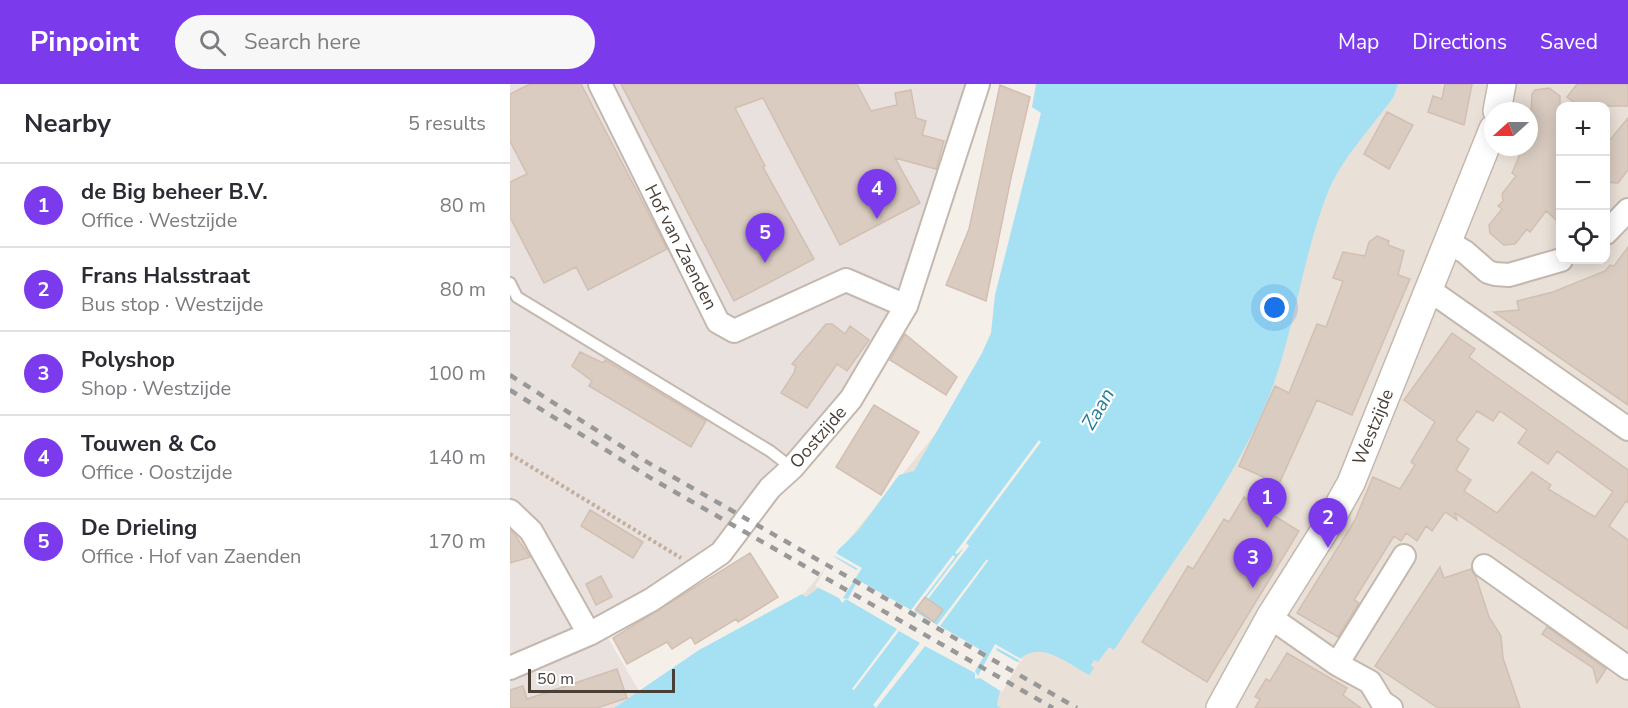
<!DOCTYPE html>
<meta charset="utf-8">
<style>
:root{--surface:#fff;--page:#f7f7f7;--text:#2b2b33;--muted:#7c7c81;--line:#e1e1e2;--accent:#7c3aed}
body{margin:0;font-family:"Nunito Sans",sans-serif;background:var(--page);color:var(--text)}
.controls{position:absolute;right:18px;top:18px;display:grid;overflow:hidden;border-radius:12px;box-shadow:0 3px 15px #0003}
.controls button{width:54px;height:54px;display:grid;place-items:center;padding:0;border:0;border-bottom:2px solid var(--line);background:var(--surface);color:var(--text);font:30px sans-serif}
.compass{position:absolute;left:974px;top:18px;width:54px;height:54px;border-radius:50%;background:var(--surface);box-shadow:0 3px 15px #0003;rotate:249deg}
.scale{position:absolute;left:18px;bottom:15px;width:147px;box-sizing:border-box;padding-left:6px;border:3px solid #493f37;border-top:0;font-size:16px;line-height:21px;white-space:nowrap;color:#493f37;-webkit-text-stroke:4px #fff;paint-order:stroke}
.you{position:absolute;left:765px;top:224px;width:21px;height:21px;margin:-15px;border:4px solid #fff;border-radius:50%;background:#1a73e8;box-shadow:0 0 0 9px #1a73e833}
.badge{display:grid;place-items:center;width:39px;height:39px;border-radius:50%;background:var(--accent);color:#fff;font-size:20px;font-weight:700}
.pin{position:absolute;translate:-50% -50px;filter:drop-shadow(0 2px 3px #0008)}
.pin::after{content:'';position:absolute;top:32px;width:21px;height:18px;background:inherit;clip-path:polygon(0 0,100% 0,50% 100%)}
.list{margin:0;padding:0;list-style:none}
h2{display:flex;justify-content:space-between;align-items:center;height:78px;margin:0;padding:0 24px;font-size:26px}
h2 small{font-size:20px;font-weight:400;color:var(--muted)}
.list li{display:grid;grid-template-columns:39px 1fr auto;gap:18px;align-items:center;box-sizing:border-box;height:84px;padding:0 24px;border-top:2px solid var(--line)}
.list b{display:block;font-size:22px;white-space:nowrap}
.list p{margin:0;font-size:20px;white-space:nowrap;color:var(--muted)}
.list em{font-size:20px;font-style:normal;color:var(--muted)}
.icon{flex:none;width:33px;height:33px;fill:none;stroke:currentColor;stroke-width:2;stroke-linecap:round;stroke-linejoin:round}
.map{position:relative;flex:none;width:1118px;height:624px;overflow:hidden}
header{display:flex;align-items:center;gap:36px;box-sizing:border-box;height:84px;padding:0 30px;background:var(--accent);color:#fff}
header strong{font-size:28px}
nav{display:flex;gap:33px;margin-inline-start:auto;font-size:21px}
.search{width:420px;height:54px;background:var(--page);display:flex;align-items:center;gap:15px;box-sizing:border-box;padding:0 21px;border-radius:33px;color:var(--muted);font-size:22px}
main{display:flex}
aside{flex:1;background:var(--surface)}
.map>svg:first-child{display:block}
</style>
<header>
<strong>Pinpoint</strong>
<div class="search"><svg class="icon" aria-label="search" viewBox="0 0 24 24"><circle cx="10" cy="10" r="6"/><path d="M15 15l6 6"/></svg>Search here</div>
<nav><a>Map</a><a>Directions</a><a>Saved</a></nav>
</header>
<main>
<aside>
<h2>Nearby<small>5 results</small></h2>
<ul class="list">
<li><span class="badge">1</span><div><b>de Big beheer B.V.</b><p>Office · Westzijde</p></div><em>80 m</em></li>
<li><span class="badge">2</span><div><b>Frans Halsstraat</b><p>Bus stop · Westzijde</p></div><em>80 m</em></li>
<li><span class="badge">3</span><div><b>Polyshop</b><p>Shop · Westzijde</p></div><em>100 m</em></li>
<li><span class="badge">4</span><div><b>Touwen &amp; Co</b><p>Office · Oostzijde</p></div><em>140 m</em></li>
<li><span class="badge">5</span><div><b>De Drieling</b><p>Office · Hof van Zaenden</p></div><em>170 m</em></li>
</ul>
</aside>
<div class="map">
<svg width="1118" height="624" viewBox="0 0 1118 624">
<rect width="100%" height="100%" fill="#f5efe9"/>
<path fill="#e9e0d7" fill-rule="evenodd" d="M557 0H1118V624H200L549 200ZM1050 22H1096V176H1050ZM983 27H1019V63H983Z"/>
<path fill="#e8e1de" d="M0 0H463L393 204 314 363 160 507 0 582Z
M98 554 129 607 104 624H0V593Z"/>
<path fill="#a5e1f2" d="M526 0H888L884 12C861 45 830 75 816 113 789 184 783 262 751 331 713 414 654 489 604 566L599 563 588 578 584 576 581 581 584 584 579 591C551 575 522 550 501 587 494 599 488 608 487 622L491 624H104L189 566 292 510 296 513 307 505 328 466 348 447 389 391 404 387 472 269 481 249 485 211 531 29 522 23Z"/>
<path fill="#f5efe9" d="M529 356 531 358 456 459 459 462 418 515 416 514 454 464 447 470 445 469Z
M324 468 352 484 333 514 338 515 348 496 401 526 443 471 445 473 404 527 427 541 477 475 478 477 430 542 476 569 465 587 468 592 485 560 513 576 511 577 487 564 486 566 509 579 492 608 470 594 465 595V589L415 562 366 624 363 621 410 559 389 547 344 606 342 605 387 545 336 515 332 519 329 514 305 502 323 472 346 486 348 485 323 471Z"/>
<path fill="#daccc1" stroke="#d2bfb1" stroke-width="1.5" fill-rule="evenodd" d="M20 0H71L157 165 78 206 66 183 34 199 0 133V98L17 90 0 57V10Z
M111 0H347L361 27 387 21 385 9 401 6 406 34 416 37 412 51 434 57 426 85 385 74 410 119 330 161 253 14 225 24 255 82 253 83 304 175 224 217Z
M935 0H962L954 41 918 28 923 12 932 15Z
M1067 0H1118V22H1069L1057 13Z
M490 1 520 13 501 94 476 217 436 201 459 145Z
M1039 4 1050 12V139L1036 127 1020 148 1017 145 1005 160 994 161 980 149 979 141 992 125 988 122 993 117 992 110 1006 92 1002 89 1013 63H1019L1022 10 1025 6Z
M877 28 903 41 879 85 854 70Z
M1118 34V86L1108 99 1095 98V62Z
M867 152 879 157 878 161 894 167 888 191 900 195 842 331 807 316 769 400 729 382 765 302 779 309 807 240 816 243 833 197 823 194 833 168 855 172 859 158Z
M1118 163V321L984 228 1009 226 1007 217 1043 208 1095 187 1100 181 1104 182Z
M316 240H322L335 250 340 242 359 256 337 287 327 280 297 324 271 309 284 289 286 282 282 280Z
M942 249 965 265 959 273 971 282 1118 386V419L1116 417 1099 442 1118 456V545L945 429 947 436 935 428 922 447 916 442 907 457 896 449 891 457 884 452 844 516 849 519 828 553 787 529 845 436 863 393 890 405 905 381 901 378 925 338 894 316ZM967 327 983 337 990 327 1017 346 1008 359 1038 380 1047 367 1103 408 1085 433 1038 405 1041 401 1022 388 987 429 954 407 961 396 946 386 959 365 946 356Z
M395 250 447 293 436 311 380 276Z
M70 268 93 279 95 276 196 337 181 363 79 302 82 297 62 282Z
M364 321 409 348 371 411 326 383Z
M734 413 789 447 697 598 632 558 678 482 683 485 714 435 719 438Z
M80 426 133 458 123 474 71 442Z
M0 446 5 451 20 473 0 479Z
M240 469 268 513 228 538 226 535 185 560 181 553 162 565 157 558 117 580 103 554Z
M930 483 934 494 961 485 966 493 979 533 991 552 993 574 1010 624H928L865 582Z
M91 492 102 513 86 521 76 500Z
M415 513 433 526 424 538 406 525Z
M1037 543 1096 585 1087 599 1083 584 1032 550Z
M777 569 837 604 833 611 851 624H745L750 615 745 613 756 595 760 597Z
M107 585 117 614 87 624H0V606L13 602 17 615Z"/>
<g fill="none" stroke-linecap="round" stroke-linejoin="round">
<g stroke="#c4b8ae" stroke-width="14">
<path id="service" d="M0 199 7 213 260 367 282 384"/>
</g>
<g stroke="#c4b8ae" stroke-width="26">
<path id="minor" d="M90 0 208 238 224 247 336 196 396 222
M1096 149 1118 126
M938 158 955 168 978 188 985 190 999 191 1051 176
M918 205 1118 345
M0 427 21 447 79 550
M974 482 1118 584
M760 533 827 580 860 598 872 618 881 624
M827 580 894 472
M0 584 79 550 141 516 211 469 260 404 282 384 341 315 396 222 468 0"/>
</g>
<g stroke="#c4b8ae" stroke-width="30">
<path id="tertiary" d="M987 27 992 0
M710 624 760 533 816 444 841 399 983 45"/>
</g>
<path stroke="#c3ae9c" stroke-width="4" stroke-dasharray="3 3" stroke-linecap="butt" d="M0 370 171 474"/>
<use href="#service" stroke="#fff" stroke-width="10"/>
<use href="#minor" stroke="#fff" stroke-width="22"/>
<use href="#tertiary" stroke="#fff" stroke-width="27"/>
<path stroke="#989898" stroke-width="4.5" stroke-dasharray="8 8" stroke-linecap="butt" d="M0 291 130 374 567 624
M0 306 144 396 543 624"/>
</g>
<g text-anchor="middle" dominant-baseline="central" stroke-width="4.5" stroke-linejoin="round" paint-order="stroke">
<g font-size="18" fill="#493f37" stroke="#fff">
<text transform="translate(171 163) rotate(63)">Hof van Zaenden</text>
<text transform="translate(863 343) rotate(-68)">Westzijde</text>
<text transform="translate(308 353) rotate(-49)">Oostzijde</text>
</g>
<g font-size="20" font-style="italic" fill="#277d97" stroke="#fff">
<text transform="translate(588 325) rotate(-60)">Zaan</text>
</g>
</g>
</svg>
<div class="controls">
<button>+</button>
<button>−</button>
<button><svg class="icon" aria-label="locate" viewBox="0 0 24 24"><circle cx="12" cy="12" r="6"/><path d="M12 2v4M12 18v4M2 12h4M18 12h4"/></svg></button>
</div>
<svg class="compass" viewBox="-18 -18 36 36"><path d="M0-13l5 13h-10z" fill="#e53935"/><path d="M0 13l5-13h-10z" fill="#7c7c81"/></svg>
<div class="scale">50 m</div>
<div class="you"></div>
<div class="pin badge" style="left:757px;top:444px">1</div>
<div class="pin badge" style="left:818px;top:464px">2</div>
<div class="pin badge" style="left:743px;top:504px">3</div>
<div class="pin badge" style="left:367px;top:135px">4</div>
<div class="pin badge" style="left:255px;top:179px">5</div>
</div>
</main>
